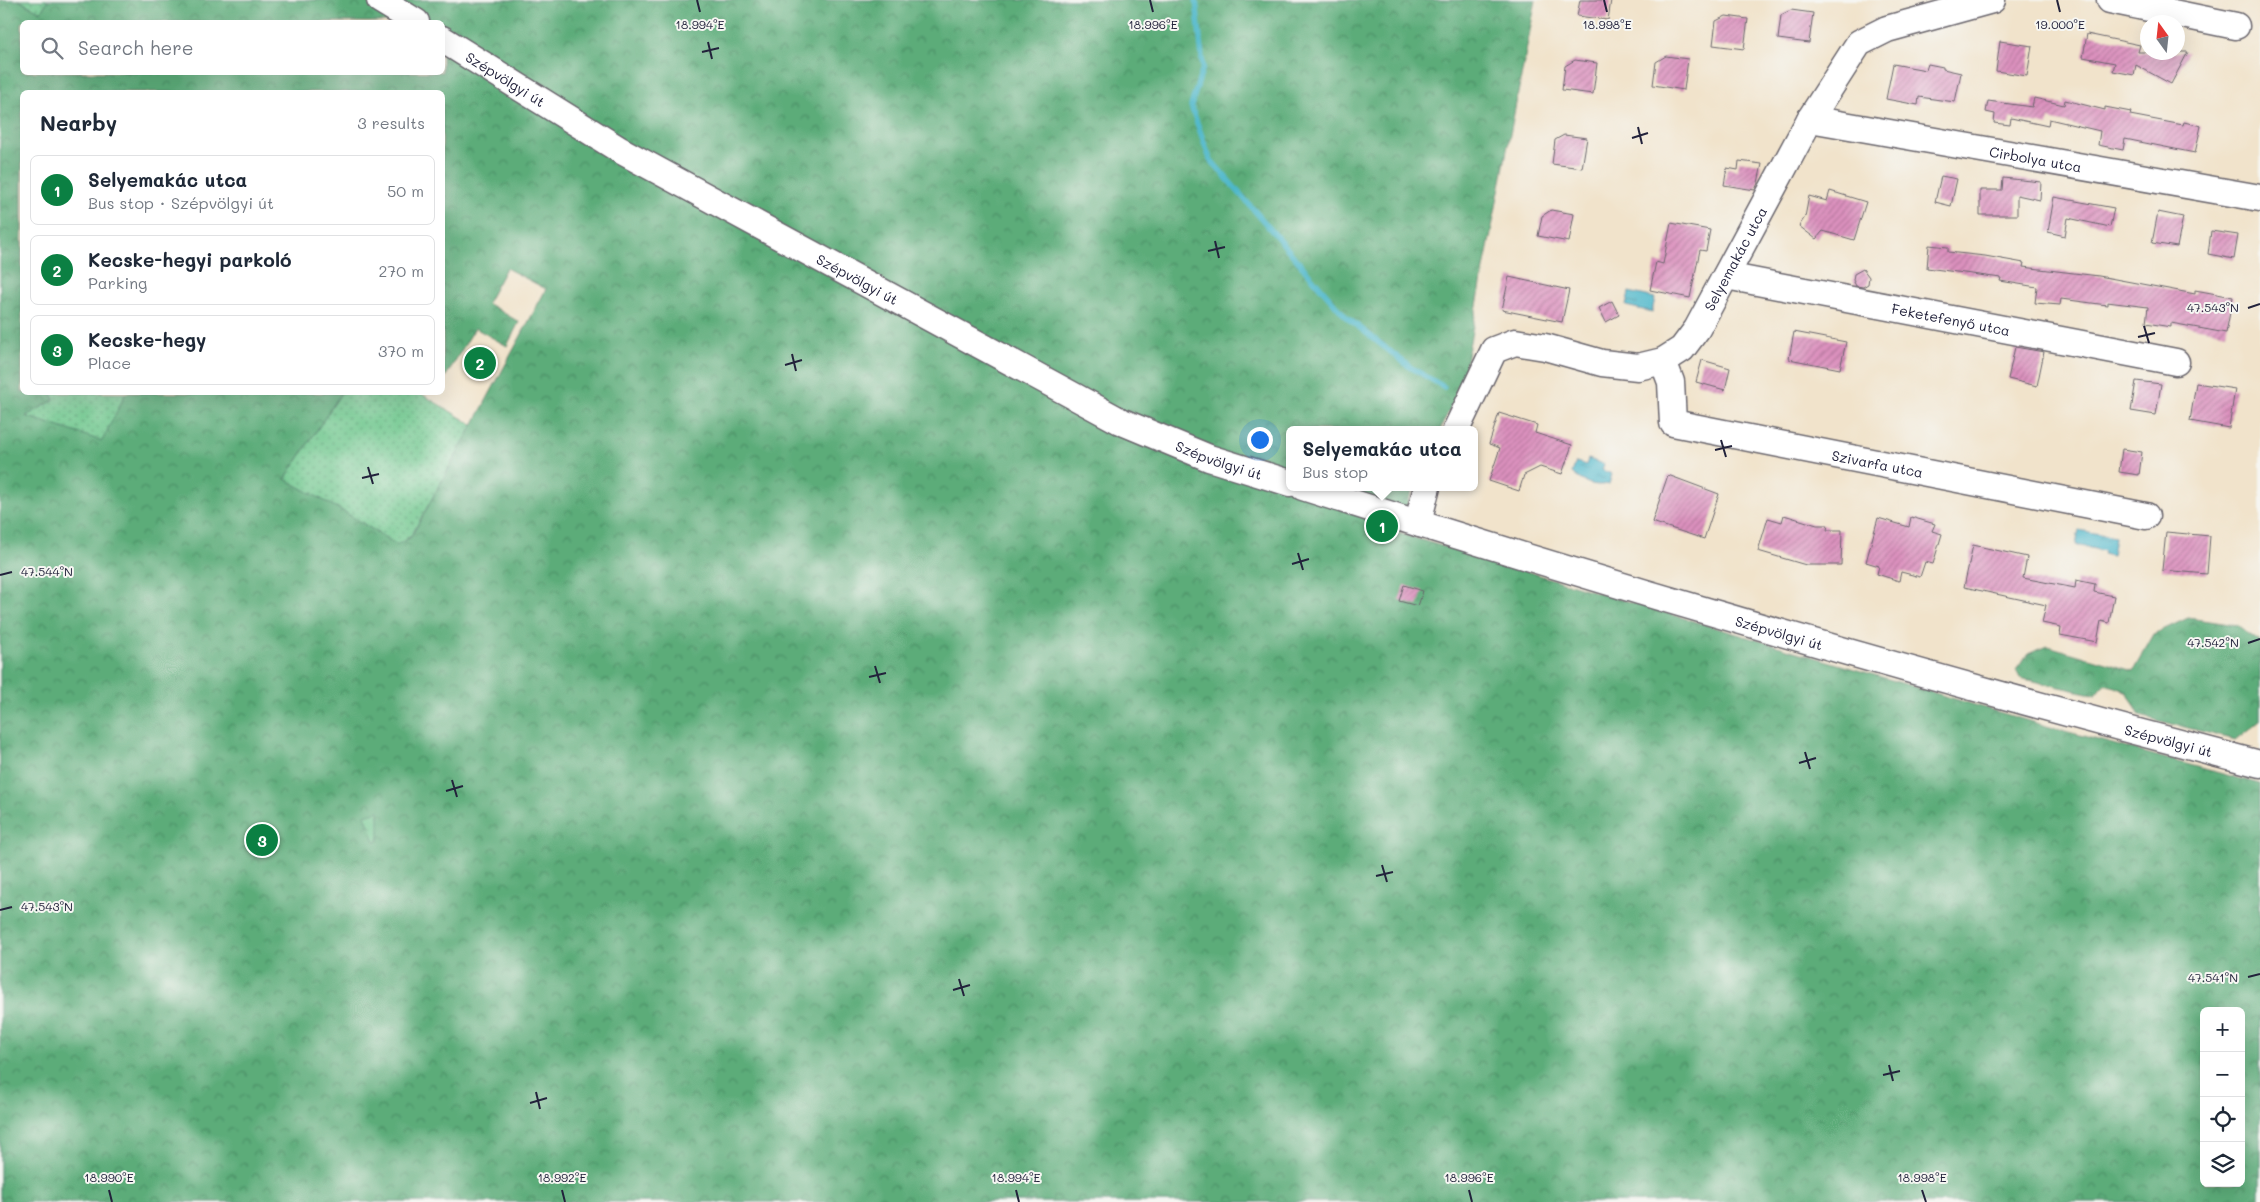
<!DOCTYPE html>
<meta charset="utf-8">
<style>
:root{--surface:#fff;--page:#f6f6f7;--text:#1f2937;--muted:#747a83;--line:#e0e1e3;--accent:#0b8043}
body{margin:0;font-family:Mali,sans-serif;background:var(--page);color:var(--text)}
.controls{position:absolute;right:15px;bottom:15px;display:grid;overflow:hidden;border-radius:8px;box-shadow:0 5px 20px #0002}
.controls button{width:45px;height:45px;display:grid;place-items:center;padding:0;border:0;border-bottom:1px solid var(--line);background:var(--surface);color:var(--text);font:25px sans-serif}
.compass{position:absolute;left:2140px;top:15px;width:45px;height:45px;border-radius:50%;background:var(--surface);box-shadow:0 5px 20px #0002;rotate:345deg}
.you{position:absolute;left:1259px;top:439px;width:18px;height:18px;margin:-12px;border:4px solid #fff;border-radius:50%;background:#1a73e8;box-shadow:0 0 0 8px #1a73e833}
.badge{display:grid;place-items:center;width:32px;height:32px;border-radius:50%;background:var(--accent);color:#fff;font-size:16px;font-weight:700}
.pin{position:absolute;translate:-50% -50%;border:2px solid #fff;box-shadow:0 1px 5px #0006}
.popup{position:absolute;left:1286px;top:426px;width:192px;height:65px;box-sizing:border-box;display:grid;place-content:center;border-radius:8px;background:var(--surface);filter:drop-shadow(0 1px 4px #0005);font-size:16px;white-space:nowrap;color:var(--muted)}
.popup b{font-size:19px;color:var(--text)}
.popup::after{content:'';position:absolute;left:50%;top:100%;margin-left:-10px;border:10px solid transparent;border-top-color:var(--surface)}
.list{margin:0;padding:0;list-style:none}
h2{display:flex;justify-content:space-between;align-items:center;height:65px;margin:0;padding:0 20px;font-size:21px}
h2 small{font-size:16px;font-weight:400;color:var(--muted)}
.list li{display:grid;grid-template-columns:32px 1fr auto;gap:15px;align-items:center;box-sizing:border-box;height:70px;margin:0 10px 10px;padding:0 10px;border:1px solid var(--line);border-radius:8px}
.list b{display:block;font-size:19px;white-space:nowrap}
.list p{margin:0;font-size:16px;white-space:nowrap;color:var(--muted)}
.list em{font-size:16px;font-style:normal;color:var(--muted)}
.icon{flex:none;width:28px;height:28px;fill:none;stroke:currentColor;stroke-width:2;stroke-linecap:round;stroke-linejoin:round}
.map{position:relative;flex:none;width:2260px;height:1202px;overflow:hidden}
.search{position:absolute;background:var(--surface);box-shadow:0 5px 20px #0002;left:20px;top:20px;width:425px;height:55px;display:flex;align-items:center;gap:12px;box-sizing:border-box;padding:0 18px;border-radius:8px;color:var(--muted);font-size:19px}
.panel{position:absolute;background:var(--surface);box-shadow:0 5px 20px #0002;left:20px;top:90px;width:425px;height:305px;border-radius:8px}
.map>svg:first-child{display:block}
</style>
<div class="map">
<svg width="2260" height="1202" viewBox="0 0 2260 1202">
<defs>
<pattern id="grass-dots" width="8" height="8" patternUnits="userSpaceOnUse" patternTransform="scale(1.25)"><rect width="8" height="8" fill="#6fc78e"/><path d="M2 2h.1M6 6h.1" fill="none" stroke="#5ba175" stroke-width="1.8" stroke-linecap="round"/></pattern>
<pattern id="forest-crowns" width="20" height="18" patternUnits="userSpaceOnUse" patternTransform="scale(1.25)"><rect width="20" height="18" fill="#5bac79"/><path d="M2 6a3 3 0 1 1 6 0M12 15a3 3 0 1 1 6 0" fill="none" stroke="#4b8c64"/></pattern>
<pattern id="park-crowns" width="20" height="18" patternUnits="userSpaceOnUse" patternTransform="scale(1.25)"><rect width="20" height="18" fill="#6fc78e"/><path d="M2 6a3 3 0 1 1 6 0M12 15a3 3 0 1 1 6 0" fill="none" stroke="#5ba175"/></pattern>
<pattern id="water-ripples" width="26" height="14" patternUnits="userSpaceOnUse" patternTransform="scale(1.25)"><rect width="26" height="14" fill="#4db7ca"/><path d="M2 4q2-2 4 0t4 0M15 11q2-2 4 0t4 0" fill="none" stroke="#4094a5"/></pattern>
<pattern id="building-hatch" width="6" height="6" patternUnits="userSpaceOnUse" patternTransform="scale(1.25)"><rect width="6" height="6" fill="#dc91be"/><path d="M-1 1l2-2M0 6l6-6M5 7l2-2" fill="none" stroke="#b2769c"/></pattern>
</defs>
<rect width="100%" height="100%" fill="#f6f6f2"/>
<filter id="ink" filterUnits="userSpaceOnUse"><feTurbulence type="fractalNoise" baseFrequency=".02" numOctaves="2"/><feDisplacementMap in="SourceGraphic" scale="10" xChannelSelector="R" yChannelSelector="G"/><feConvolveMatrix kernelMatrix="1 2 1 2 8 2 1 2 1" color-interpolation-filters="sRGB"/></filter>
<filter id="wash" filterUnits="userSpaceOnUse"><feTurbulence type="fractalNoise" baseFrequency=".0096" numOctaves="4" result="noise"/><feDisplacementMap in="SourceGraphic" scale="20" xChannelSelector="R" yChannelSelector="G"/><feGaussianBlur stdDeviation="1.12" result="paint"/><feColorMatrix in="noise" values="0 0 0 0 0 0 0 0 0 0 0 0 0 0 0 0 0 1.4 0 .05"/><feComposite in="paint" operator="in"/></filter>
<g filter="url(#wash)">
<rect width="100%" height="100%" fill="#f1e3cb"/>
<path fill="url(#grass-dots)" stroke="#487464" d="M18 0H48L41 12Z
M51 393H126L103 442 25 416 54 400Z
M341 393H420L473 425 411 536 397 545 346 513 285 479Z"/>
<path fill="url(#forest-crowns)" stroke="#3e675a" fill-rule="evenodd" d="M0 0H18L41 12 48 0H1536L1462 383 1440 430H1290V487H1414L1395 532 2039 724 2260 784V1202H0ZM22 22H442V72H22ZM22 92H442L443 381 475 328 507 346 519 322 487 303 506 268 546 289 473 425 411 537 397 545 346 513 285 479 341 393H126L102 441 26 416 54 400 51 393 22 392ZM2204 1011H2241V1183H2204Z
M2188 618 2237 625 2260 642V721L2236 740 2140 716 2127 691 2105 684 2096 695 2020 678 2016 670 2028 654 2048 646 2133 671 2154 634Z"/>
<path fill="url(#park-crowns)" stroke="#487464" d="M379 811V841H375L365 815Z"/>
<path fill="url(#water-ripples)" stroke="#386c82" d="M1629 292 1655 298 1652 312 1626 306Z
M1588 459 1604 464 1602 470 1612 474 1609 484C1594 487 1583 483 1572 473L1576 462 1586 465Z
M2079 530 2115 537 2112 556 2103 554 2104 551 2076 545Z"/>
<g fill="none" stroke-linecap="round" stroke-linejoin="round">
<path stroke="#4db7ca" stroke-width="5.5" d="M1196 0 1203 67 1191 106 1210 159 1346 317 1410 367 1444 387"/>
</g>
<g id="blocks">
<path fill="url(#building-hatch)" d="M1580 0H1611L1608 20 1577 16Z
M1791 10 1813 13 1809 43 1778 39 1781 15Z
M1726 16 1748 19 1744 49 1713 45 1716 21Z
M2087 34 2140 45 2138 52H2188L2171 84 2136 65 2134 75 2113 71 2115 63 2083 57Z
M2000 41 2032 46 2027 76 1996 71Z
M1666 56 1688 59 1684 90 1653 85 1656 62Z
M1575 60 1597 63 1593 94 1562 90 1565 66Z
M1893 64 1926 70 1928 64 1943 67V69L1961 73 1955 102 1919 97 1918 105 1886 99Z
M2034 98 2064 105 2065 100 2105 110V107L2131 112 2130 115 2183 125 2184 122 2201 126 2195 153 2125 139 2123 150 2098 145 2100 131 2049 119 2048 126 2011 118 2010 125 1994 123 1995 114 1986 112 1988 101 2032 107Z
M1564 135 1587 138 1582 168 1552 164 1555 140Z
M1739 161 1762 164 1758 183 1755 190 1724 185 1727 168 1738 170Z
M1941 176 1957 179 1951 206 1935 202Z
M2003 178 2041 182 2040 200 2017 195V215H1980V190H2002Z
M1830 191 1866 202 1854 240 1823 231 1816 239 1799 226 1805 217 1809 196 1827 201Z
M2054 197 2114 208 2110 227 2068 218 2065 236 2048 232Z
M1551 210 1574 214 1569 242 1538 236 1542 216Z
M2158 212 2183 217 2177 247 2152 243Z
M1671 223 1710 230 1706 251 1700 250 1690 298 1650 290 1656 262 1663 264Z
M2211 231 2238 235 2234 259 2208 254Z
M1929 245 1948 247V252L1985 256 2024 263 2023 267 2099 276 2195 294V290L2233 297 2226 333 2171 323V327L2146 323 2148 307 2107 302V305L2061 299 2060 305 2035 303 2037 287 2000 281 2001 278 1927 268Z
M1863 269 1869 277 1868 284 1863 287 1856 286 1853 280 1854 274Z
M1509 277 1569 290 1562 322 1502 310Z
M1612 301 1619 315 1606 322 1599 308Z
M1794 332 1846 342 1840 369 1789 359Z
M2015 347 2044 352 2037 386 2008 379Z
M1702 360 1730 368 1725 390 1696 382Z
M2136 381 2161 384 2156 415 2131 411Z
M2196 383 2235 389 2229 428 2190 421Z
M1499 413 1537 425 1535 433 1572 445 1562 474 1540 467 1524 475 1519 491 1489 481 1500 448 1489 444Z
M2122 449 2142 452 2139 475 2119 472Z
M1668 475 1719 494 1704 539 1652 522Z
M1784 515 1817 525H1828L1827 530H1842L1841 565H1806L1758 551 1768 518 1782 522Z
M1911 517 1935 524 1932 531 1942 534 1933 564 1925 562 1920 577 1901 572 1899 581 1877 574 1879 566 1866 562 1878 518 1909 527Z
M2166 532 2210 536 2207 574 2162 570Z
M1973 545 2027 557 2023 578 2075 588 2076 580 2095 584 2094 592 2114 596 2109 623 2101 621 2097 642 2060 635 2061 627 2042 623 2046 605 1964 587Z
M1404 585 1423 591 1418 606 1399 601Z"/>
</g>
</g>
<g filter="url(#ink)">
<use href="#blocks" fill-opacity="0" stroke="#6a666d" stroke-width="1"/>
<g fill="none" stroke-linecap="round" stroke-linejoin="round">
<g stroke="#6a666d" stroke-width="29">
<g id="minor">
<path d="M380 0 416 22"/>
<path d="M2110 0 2236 26"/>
<path id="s1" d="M442 39 620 150 1120 421 1209 458 1290 483"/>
<path id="s2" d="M1810 119 2260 198"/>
<path id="s3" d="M1726 276 2176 362"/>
<path id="s4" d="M1663 361 1671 382 1673 423 2146 516"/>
<path id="s5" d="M1456 430 1494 350 1515 342 1545 347 1602 363 1638 367 1663 361 1682 349 1697 329 1810 119 1859 43 1887 29 1992 0"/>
<path id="s6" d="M1303 487C1619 588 1938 681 2260 764"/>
<path d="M1420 524 1421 510 1427 487"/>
</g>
</g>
<use href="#minor" stroke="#fff" stroke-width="26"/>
</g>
</g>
<path fill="none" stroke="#22223b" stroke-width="2" d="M697 0 700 12M1150 0 1153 12M1604 0 1607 12M2057 0 2060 12M708 42 712 59M702 52 719 48M1638 127 1642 144M1632 138 1648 133M1215 241 1219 258M1208 251 1225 247M2248 308 2260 304M2144 326 2149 343M2138 337 2155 333M792 354 796 371M785 365 802 360M1721 440 1726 457M1715 450 1732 446M368 467 373 484M362 478 379 474M1298 553 1303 570M1292 564 1309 559M0 575 12 572M2248 643 2260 639M875 666 880 683M869 677 886 673M1805 752 1810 769M1799 763 1816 758M452 780 457 797M446 791 463 786M1382 865 1387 882M1376 876 1393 872M0 910 12 907M2248 977 2260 974M959 979 964 996M953 990 970 985M1889 1065 1893 1081M1883 1075 1900 1071M536 1092 540 1109M530 1103 547 1098M109 1190 112 1202M562 1190 565 1202M1016 1190 1019 1202M1469 1190 1472 1202M1922 1190 1926 1202"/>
<g text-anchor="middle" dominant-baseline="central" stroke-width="4" stroke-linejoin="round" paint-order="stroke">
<g font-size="14" fill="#22223b" stroke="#f6f6f2">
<text stroke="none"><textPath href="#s1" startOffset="75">Szépvölgyi út</textPath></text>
<text stroke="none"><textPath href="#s2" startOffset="229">Cirbolya utca</textPath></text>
<text stroke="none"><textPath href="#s5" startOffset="390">Selyemakác utca</textPath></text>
<text stroke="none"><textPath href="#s1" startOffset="480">Szépvölgyi út</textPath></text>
<text stroke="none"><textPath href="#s3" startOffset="229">Feketefenyő utca</textPath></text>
<text stroke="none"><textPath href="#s1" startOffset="885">Szépvölgyi út</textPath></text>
<text stroke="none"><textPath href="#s4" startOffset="272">Szivarfa utca</textPath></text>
<text stroke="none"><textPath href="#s6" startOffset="498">Szépvölgyi út</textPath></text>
<text stroke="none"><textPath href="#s6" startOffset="902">Szépvölgyi út</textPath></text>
</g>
</g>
<g font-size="12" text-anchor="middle" fill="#22223b" stroke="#f6f6f2" stroke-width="4" stroke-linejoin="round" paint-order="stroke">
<text x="700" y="29">18.994°E</text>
<text x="1153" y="29">18.996°E</text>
<text x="1607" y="29">18.998°E</text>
<text x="2060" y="29">19.000°E</text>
<text x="2213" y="312">47.543°N</text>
<text x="47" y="576">47.544°N</text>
<text x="2213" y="647">47.542°N</text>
<text x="47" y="911">47.543°N</text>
<text x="2213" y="982">47.541°N</text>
<text x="109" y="1182">18.990°E</text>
<text x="562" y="1182">18.992°E</text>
<text x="1016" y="1182">18.994°E</text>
<text x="1469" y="1182">18.996°E</text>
<text x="1922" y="1182">18.998°E</text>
</g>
</svg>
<div class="controls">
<button>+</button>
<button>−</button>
<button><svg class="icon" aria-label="locate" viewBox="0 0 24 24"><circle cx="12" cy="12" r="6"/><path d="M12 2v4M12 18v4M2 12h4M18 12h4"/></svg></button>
<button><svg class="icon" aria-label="layers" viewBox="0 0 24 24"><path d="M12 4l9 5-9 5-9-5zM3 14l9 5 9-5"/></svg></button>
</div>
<svg class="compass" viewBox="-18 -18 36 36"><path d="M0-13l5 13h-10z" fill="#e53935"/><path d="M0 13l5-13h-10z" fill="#747a83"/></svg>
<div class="you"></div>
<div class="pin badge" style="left:1382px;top:526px">1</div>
<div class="popup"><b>Selyemakác utca</b>Bus stop</div>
<div class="pin badge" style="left:480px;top:363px">2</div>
<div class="pin badge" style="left:262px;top:840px">3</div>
<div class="search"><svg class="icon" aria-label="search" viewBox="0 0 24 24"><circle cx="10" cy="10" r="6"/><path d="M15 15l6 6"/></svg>Search here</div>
<section class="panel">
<h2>Nearby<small>3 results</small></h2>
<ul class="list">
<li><span class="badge">1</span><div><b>Selyemakác utca</b><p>Bus stop · Szépvölgyi út</p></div><em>50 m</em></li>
<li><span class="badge">2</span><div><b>Kecske-hegyi parkoló</b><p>Parking</p></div><em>270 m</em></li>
<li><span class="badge">3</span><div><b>Kecske-hegy</b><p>Place</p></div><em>370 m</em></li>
</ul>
</section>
</div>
